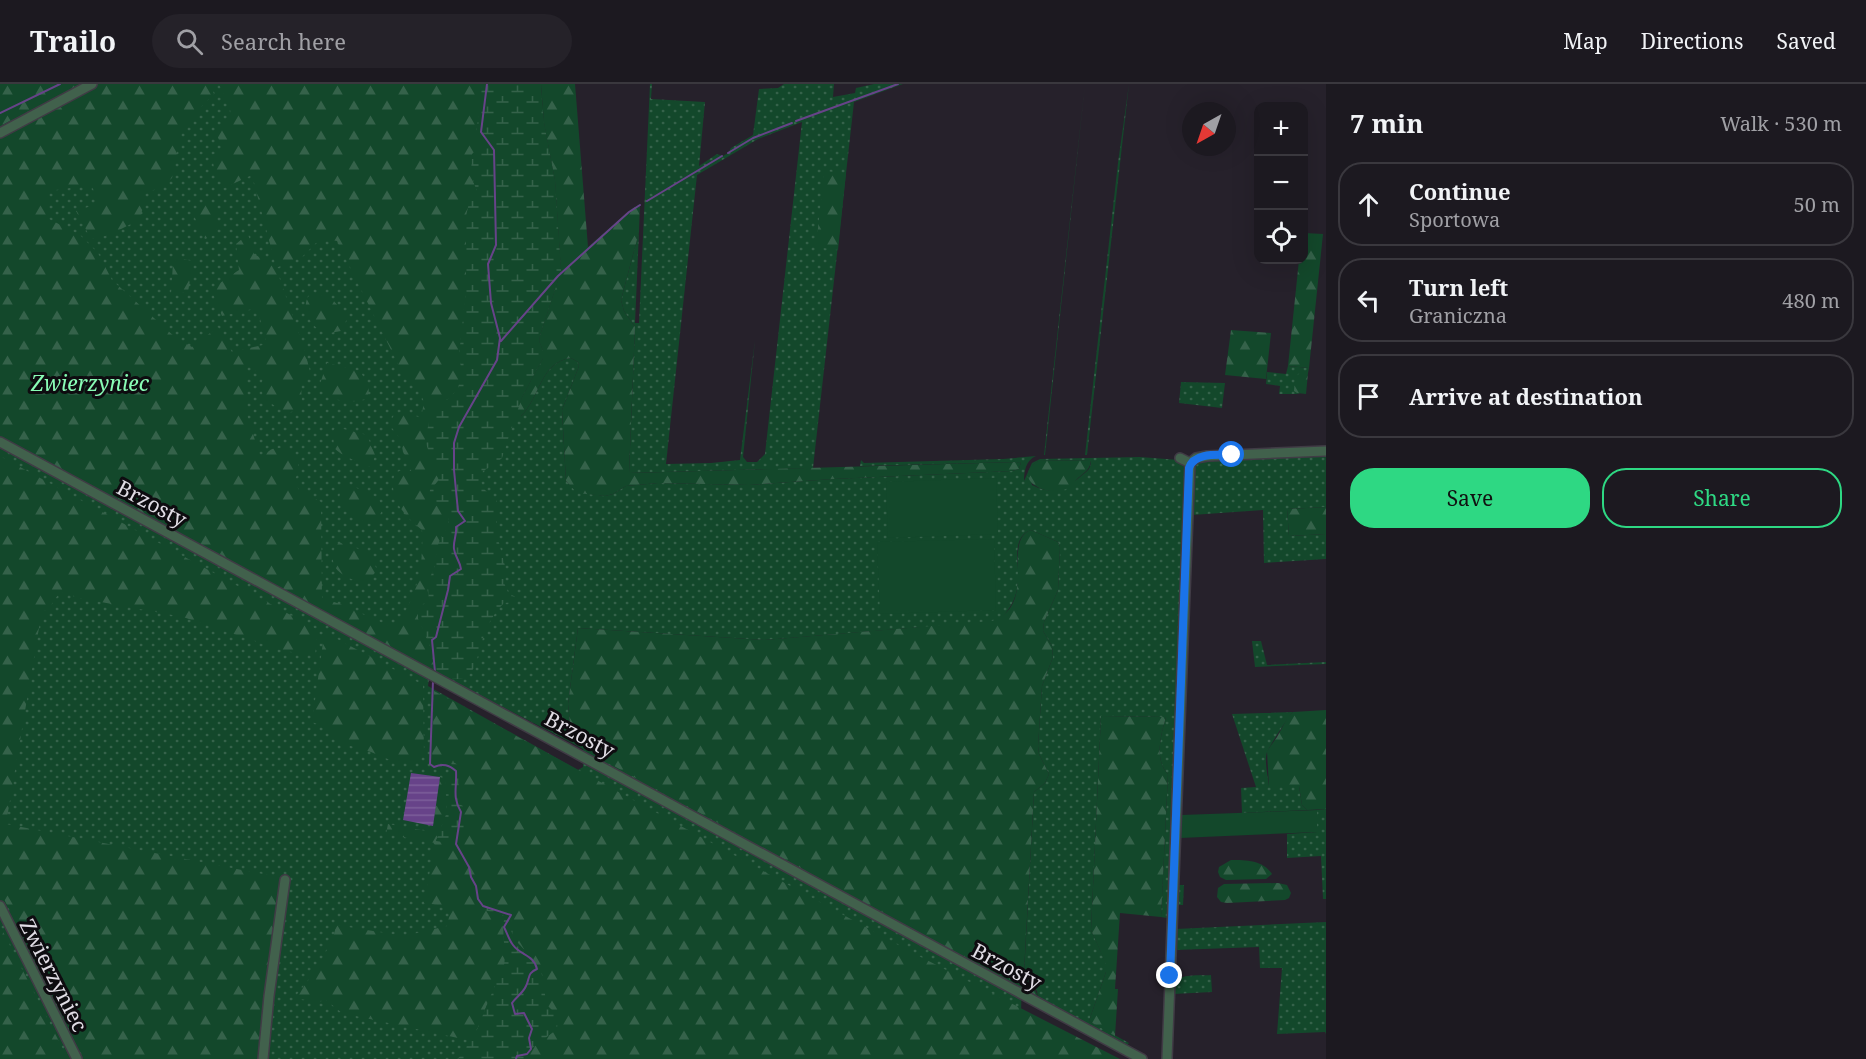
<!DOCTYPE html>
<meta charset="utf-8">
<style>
:root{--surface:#1c1920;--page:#252229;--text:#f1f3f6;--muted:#a0a0a5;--line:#3a383e;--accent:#2ed883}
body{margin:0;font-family:"Noto Serif",serif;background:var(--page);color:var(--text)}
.controls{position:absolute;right:18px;top:18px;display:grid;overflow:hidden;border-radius:12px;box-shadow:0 6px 24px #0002}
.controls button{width:54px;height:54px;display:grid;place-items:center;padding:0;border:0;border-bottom:2px solid var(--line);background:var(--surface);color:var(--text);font:30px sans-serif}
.compass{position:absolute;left:1182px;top:18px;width:54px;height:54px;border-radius:50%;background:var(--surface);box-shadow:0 6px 24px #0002;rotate:220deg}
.stop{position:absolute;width:18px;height:18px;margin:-14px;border:4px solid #1a73e8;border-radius:50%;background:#fff}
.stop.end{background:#1a73e8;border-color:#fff;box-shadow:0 2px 6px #0008}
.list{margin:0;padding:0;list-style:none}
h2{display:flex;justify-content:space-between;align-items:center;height:78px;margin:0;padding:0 24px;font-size:26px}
h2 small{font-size:20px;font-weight:400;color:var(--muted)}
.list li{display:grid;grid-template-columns:39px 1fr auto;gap:18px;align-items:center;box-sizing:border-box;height:84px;margin:0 12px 12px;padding:0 12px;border:2px solid var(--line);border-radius:24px}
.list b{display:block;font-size:22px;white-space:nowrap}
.list p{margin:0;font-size:20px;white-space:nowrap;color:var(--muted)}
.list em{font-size:20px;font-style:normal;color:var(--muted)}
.actions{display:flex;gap:12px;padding:18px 24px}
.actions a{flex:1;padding:14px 0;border:2px solid var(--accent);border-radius:24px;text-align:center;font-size:21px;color:var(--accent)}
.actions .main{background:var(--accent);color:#111}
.icon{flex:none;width:33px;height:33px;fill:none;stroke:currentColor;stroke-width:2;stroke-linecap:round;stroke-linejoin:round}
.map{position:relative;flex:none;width:1326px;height:975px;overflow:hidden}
header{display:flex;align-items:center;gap:36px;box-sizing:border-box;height:84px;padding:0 30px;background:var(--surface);border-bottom:2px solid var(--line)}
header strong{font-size:28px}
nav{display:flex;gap:33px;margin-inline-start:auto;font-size:21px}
.search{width:420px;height:54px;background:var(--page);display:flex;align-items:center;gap:15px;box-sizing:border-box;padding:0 21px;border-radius:33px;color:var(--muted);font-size:22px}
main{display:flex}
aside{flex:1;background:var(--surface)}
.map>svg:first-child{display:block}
</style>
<header>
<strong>Trailo</strong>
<div class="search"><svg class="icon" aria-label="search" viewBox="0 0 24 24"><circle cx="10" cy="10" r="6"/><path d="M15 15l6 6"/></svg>Search here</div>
<nav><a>Map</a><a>Directions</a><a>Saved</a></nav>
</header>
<main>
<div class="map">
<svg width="1326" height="975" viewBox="0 0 1326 975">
<defs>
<pattern id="grass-dots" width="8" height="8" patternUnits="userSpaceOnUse" patternTransform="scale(1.5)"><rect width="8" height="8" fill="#13482b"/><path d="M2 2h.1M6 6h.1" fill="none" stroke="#35624a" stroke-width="1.8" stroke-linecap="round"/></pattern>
<pattern id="forest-firs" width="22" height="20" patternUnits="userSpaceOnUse" patternTransform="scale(1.5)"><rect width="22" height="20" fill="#13482b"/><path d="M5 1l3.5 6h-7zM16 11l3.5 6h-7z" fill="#35624a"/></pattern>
<pattern id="wetland-marsh" width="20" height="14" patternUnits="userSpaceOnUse" patternTransform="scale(1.5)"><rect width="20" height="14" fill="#13482b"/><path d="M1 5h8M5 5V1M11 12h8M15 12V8" fill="none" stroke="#35624a"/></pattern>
<pattern id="water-rules" width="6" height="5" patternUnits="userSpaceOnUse" patternTransform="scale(1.5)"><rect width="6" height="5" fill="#674389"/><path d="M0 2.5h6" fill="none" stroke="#7c5e9a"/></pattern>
</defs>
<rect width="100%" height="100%" fill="#26212b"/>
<path fill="url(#grass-dots)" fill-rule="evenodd" d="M0 0H541L544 39 555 97 561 187 540 251 539 257 543 267V274L522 313 516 332H521C540 314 540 278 571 274L578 278 579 282 562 326 566 397 577 408 605 412 613 410 626 402 658 399 749 401 833 395 1012 387 1019 385 1021 378 860 382 861 376 864 379 1003 375 1036 372C1026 376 1024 387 1024 397L1032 379 1040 375 1140 373 1179 376 1184 380 1186 390 1168 867 1166 869 1167 834 1161 833 1168 690C1154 676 1161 650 1166 633L1101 632 1091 846 1106 879V888L1089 937 1129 959 1127 961 1038 914 1037 907 1024 890 1034 708 1045 699 1049 690 1039 670 1038 662 1042 602 1053 573 1052 562 1043 547 1044 538 1058 506 1060 463 1058 458 1031 446C1010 453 1020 482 1018 498 1017 511 1012 523 1002 533L1033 529 1021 928 1117 975H0ZM1038 377 1086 376 1091 377C1091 385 1087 387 1081 392 1065 406 1053 412 1032 401L1029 387 1033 381ZM923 543 759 565 584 546 583 683 578 686 428 602 432 573 435 588 572 659 568 620 578 544 764 556Z
M650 0H652L651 15 705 18 699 82 717 70 723 72 728 69 731 64 753 51 759 5 778 4 784 0H834L833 13 855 9 856 4 874 0H903L854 18 813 384 629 389 635 243 624 227 621 216 639 148 635 239H639ZM802 38 765 370 757 378H747L743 373 755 256 740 376 711 379 666 380 697 91 758 55Z
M1085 0 1045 371H1044Z
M1129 0 1087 371H1085L1118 79Z
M1288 282 1309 284 1308 289H1300L1297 309 1300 310H1279L1280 302 1266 300 1267 288 1286 290Z
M1181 298 1225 299 1222 324 1179 319Z
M1326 370V423L1287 425 1289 452 1326 450V475L1264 479 1263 426 1192 431 1193 385 1200 377Z
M1252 557H1261L1267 581 1326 578V580L1255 583Z
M1293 628C1290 630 1268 665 1267 668 1264 678 1268 692 1269 702H1299L1302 721 1307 726 1242 729 1241 704 1256 703 1232 630Z
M1326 725V815H1323L1321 772 1287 774V750L1317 748V726Z
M1176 801H1184L1183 821H1177L1176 845 1326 838V950L1325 948 1277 950 1282 884H1260L1259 863 1175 866Z
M1211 891 1212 908 1173 910V899C1182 889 1198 892 1211 891Z"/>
<path fill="url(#forest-firs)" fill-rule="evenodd" d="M0 0H81L0 42Z
M101 0H210L214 10 199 25 187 44 181 48 172 94 162 102 143 111 144 121 139 136 109 151 91 155 76 127 100 119 91 101 49 107V135L80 151 98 169 112 196 176 254 192 263 218 243 232 268 267 260 257 224 222 232 211 205 239 186 236 160 248 150 254 170 272 180 275 179 252 91 224 104 214 84 212 71 223 66 215 46 231 34 230 25 219 0H482L476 51 484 60 471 92 477 107 470 119 466 205 459 272 462 289 458 304 450 314 436 321 439 396 430 406 440 424 448 427C451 445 444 444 439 459 433 476 439 482 426 499L430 518 423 520 418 527V534L431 565 435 588 0 352V55ZM332 156 337 157 402 288 420 308 424 318 421 334 403 327 394 331 389 340 401 356 403 368 412 380 411 387 404 385 395 389C387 413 404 432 422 446 424 481 417 516 394 544L340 520 322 514 321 418 299 406 294 397 298 389V377C287 366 276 357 264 372H260L247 331 245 282C256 282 255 289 263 295L261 301 264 318 272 320 285 329 302 326 301 297 311 292 305 267 276 184 303 172 316 159Z
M541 0H575L588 163 630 126 640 120 639 148 621 216 624 227 635 243 629 389 1021 378 1019 385 1012 387 833 395 749 401 658 399 626 402 613 410 605 412 577 409 566 397 562 326 579 282 578 278 571 274C540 278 540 314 521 332H515L522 313 543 274V267L539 257 540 251 561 187 555 97 544 39Z
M824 87 846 89 838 166 816 163Z
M206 120H217V150L205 155 195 134 197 123Z
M1304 149 1323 150 1309 284 1288 282 1299 176H1304Z
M177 174 193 177 188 208 171 210 173 179Z
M313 208 332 215 348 233 341 247C335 248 329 250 322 247 309 242 298 218 313 208Z
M1231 246 1271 249 1266 295 1225 291Z
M327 279 360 287C365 296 373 305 366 315 343 321 335 318 320 300Z
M1300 289H1308L1306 310 1297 309 1294 307 1295 293Z
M336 343 367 351 375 371 372 382 365 383C355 375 343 373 334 364L333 347Z
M0 372 318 546 315 571 284 567 183 533 79 514 60 508 47 527 42 526 6 740 283 794 260 975H84L0 807Z
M1091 376C1090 386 1085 388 1078 394 1075 397 1072 402 1068 404 1049 415 1009 395 1038 377Z
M346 399 378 414 383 424 376 440C364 442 346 426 339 416L341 402Z
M1326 423V450L1289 452 1287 425Z
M1031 446 1058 458 1060 463 1058 506 1044 538 1043 547 1052 562 1053 573 1042 602 1038 662 1039 670 1049 690 1045 699 1034 708 1024 887C1026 897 1036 903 1038 914L572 659 568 620 578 544 764 556 992 537C1039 521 1001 456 1031 446Z
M340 459C356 462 372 469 377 486L367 499C356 498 335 491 333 477 333 473 334 467 335 462Z
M326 549 423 601 424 672 414 680 390 676 371 668 344 660 331 653 325 643 312 638 324 551Z
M434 607 913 869 1120 975H524L531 965 557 945 545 920 543 892 532 874 513 854 511 827H487L505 831 502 841 520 877 498 894 472 957 342 929 326 916 318 918 294 914 314 889 333 855 336 841 404 852 447 842 451 823 424 819 435 759 386 750 388 740 432 748 440 693 445 695 447 728 436 757 457 750 464 738 465 733 457 719 455 679 432 678Z
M1326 626V725L1307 726 1302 721 1299 702 1269 703 1267 667 1277 653 1288 633 1293 628Z
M1101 632 1166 633C1161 650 1154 676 1168 690L1161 833 1120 829 1115 905H1118L1115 952 1089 937 1106 888V880L1091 846Z
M1231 776C1246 776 1263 776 1272 790L1266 795 1226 796 1220 793 1218 788 1219 783Z
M1278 799 1287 801 1291 809 1289 814 1285 816 1227 819 1221 818 1217 813 1218 804 1224 800Z
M0 842 68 975H0Z"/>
<path fill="url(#wetland-marsh)" d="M482 0H540L544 39 555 97 561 187 540 251 539 257 543 267V274L522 313 502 374 495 380 483 387 480 397 485 406 497 417V451L505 482 504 499 508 508 517 515V518L504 519C495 528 488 539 484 551 474 579 477 609 435 588L431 565 418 534V526L430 518 426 499C439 482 433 476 439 459 444 444 451 445 448 427L433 420 429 415 430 406 439 396 425 357 430 333 436 321 450 314 458 304 462 289 459 272 466 205V132L469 119 477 107 471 92 472 70 483 60 476 51Z
M447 679H455L460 683 457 719 463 722 464 738 469 743 457 750 456 760 436 757 447 728 445 695 451 689Z
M483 822 511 827 513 854 532 874 543 892 546 920 558 932 557 945 531 965 524 975H458L476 948 498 894C512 878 499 852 505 832L487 827Z"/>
<path fill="#13482b" d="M996 394 998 450 888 454 886 398Z
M994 455 996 526 880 530 877 458Z
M1317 726V748L1180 754 1181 731Z"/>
<path fill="url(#water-rules)" d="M411 689 440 693 433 742 403 736Z"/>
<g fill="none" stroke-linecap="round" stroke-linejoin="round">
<path stroke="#674389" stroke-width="2" d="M0 29 60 0
M796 37 898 0
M728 69 753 54 792 39
M647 117 722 72
M501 257 558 192 629 128 640 121
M435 588 432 556 436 553 448 506 450 492 461 485C460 477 455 473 454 465 453 457 457 451 456 443L465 437 458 427 454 386V359L459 343 497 276 500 254 491 219 488 180 496 161 494 66 481 48 487 0
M433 597 430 680 434 683C443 679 449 681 456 687 457 704 452 713 461 728L456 760 469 783 471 793 476 802 478 815 483 822 511 831 504 843C507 849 509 856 513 861 520 871 534 871 537 885 527 889 530 894 526 902 523 909 516 913 512 919L515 930 524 929 532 945 529 954 531 965 527 970 517 972 516 975"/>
<g stroke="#403b45" stroke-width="12">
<path id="minor" d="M0 49 92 0
M0 358 1142 975
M1180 374 1190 379 1196 374 1207 372 1326 367
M0 822 77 975
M263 975 269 912 285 796
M1167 975 1190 379"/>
</g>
<use href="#minor" stroke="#41614c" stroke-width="9"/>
</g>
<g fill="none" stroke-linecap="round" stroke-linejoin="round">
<path stroke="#1a73e8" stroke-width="8" d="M1170 892 1189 384C1194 368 1218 371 1232 371"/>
</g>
<g text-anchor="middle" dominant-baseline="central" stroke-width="6" stroke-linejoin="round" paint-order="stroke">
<g font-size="21" font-style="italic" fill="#89fcb5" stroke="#0e0c10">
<text x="90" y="299">Zwierzyniec</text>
</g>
<g font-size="21" fill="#e1dde5" stroke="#0e0c10">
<text transform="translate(152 419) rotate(28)">Brzosty</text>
<text transform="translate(580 650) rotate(28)">Brzosty</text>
<text transform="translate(1007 882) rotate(28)">Brzosty</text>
<text transform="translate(54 891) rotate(63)">Zwierzyniec</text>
</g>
</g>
</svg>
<div class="controls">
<button>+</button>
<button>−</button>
<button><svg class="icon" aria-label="locate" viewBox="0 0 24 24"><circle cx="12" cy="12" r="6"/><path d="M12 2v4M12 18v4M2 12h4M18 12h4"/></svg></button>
</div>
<svg class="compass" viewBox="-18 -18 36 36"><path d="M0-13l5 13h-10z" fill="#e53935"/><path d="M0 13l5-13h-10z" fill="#a0a0a5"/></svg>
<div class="stop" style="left:1232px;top:371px"></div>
<div class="stop end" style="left:1170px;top:892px"></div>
</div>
<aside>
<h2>7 min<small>Walk · 530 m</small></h2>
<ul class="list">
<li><svg class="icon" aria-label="ahead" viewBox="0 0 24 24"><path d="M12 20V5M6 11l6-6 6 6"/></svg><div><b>Continue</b><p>Sportowa</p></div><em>50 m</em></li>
<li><svg class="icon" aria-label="left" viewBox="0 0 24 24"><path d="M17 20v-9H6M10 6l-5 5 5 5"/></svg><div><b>Turn left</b><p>Graniczna</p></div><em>480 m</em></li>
<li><svg class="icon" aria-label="arrive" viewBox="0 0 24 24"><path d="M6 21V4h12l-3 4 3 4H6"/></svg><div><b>Arrive at destination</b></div></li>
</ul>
<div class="actions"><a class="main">Save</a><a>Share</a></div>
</aside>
</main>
